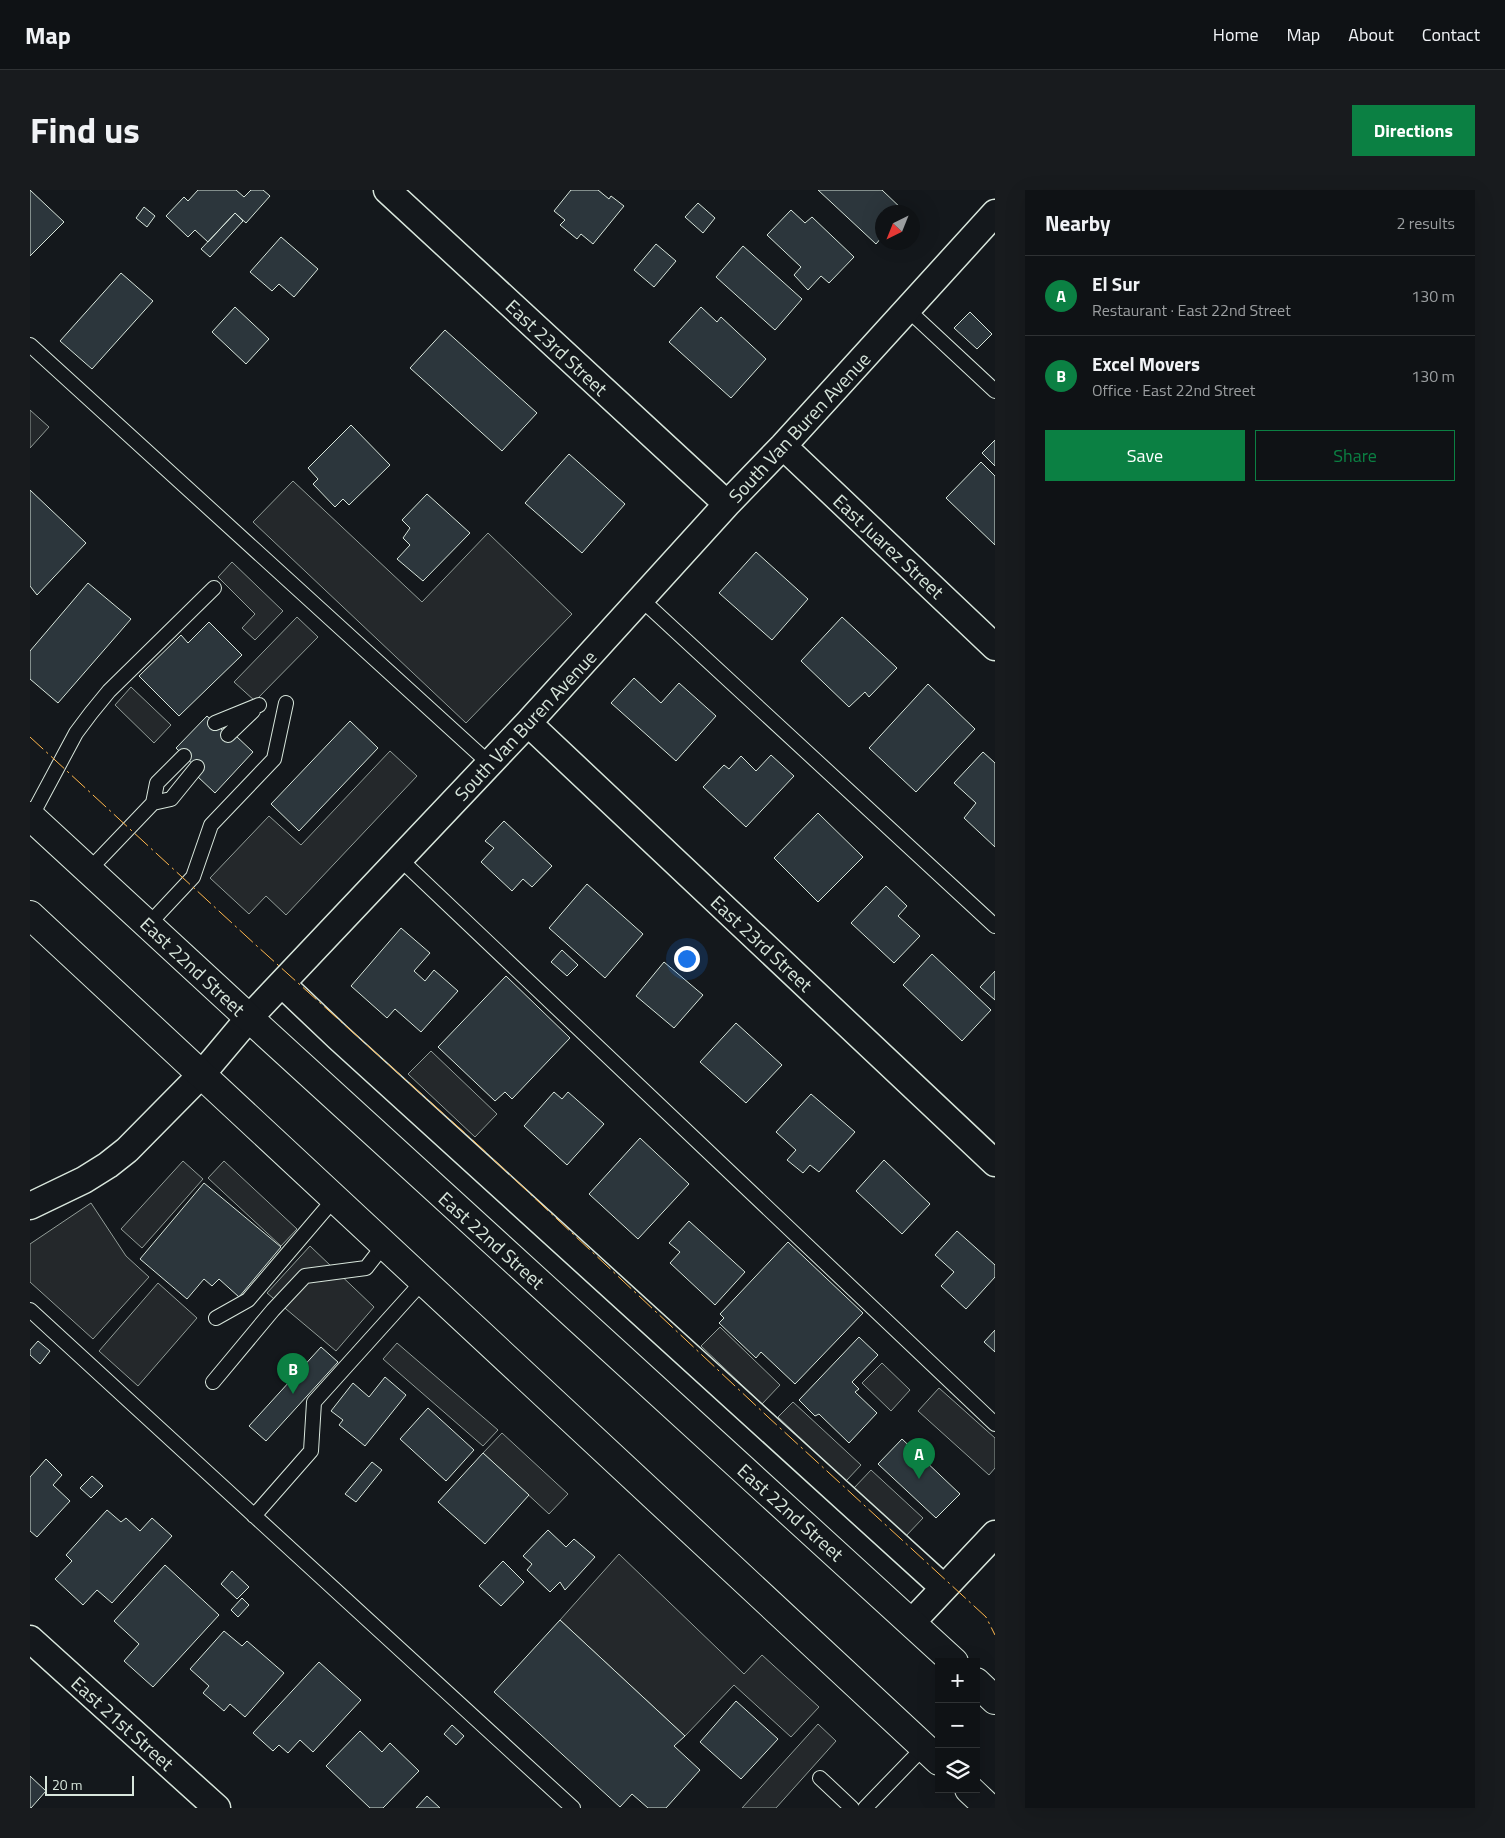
<!DOCTYPE html>
<meta charset="utf-8">
<style>
:root{--surface:#0f1215;--page:#181b1e;--text:#f1f3f6;--muted:#9b9ea0;--line:#2f3234;--accent:#0b8043}
body{margin:0;font-family:"Titillium Web",sans-serif;background:var(--page);color:var(--text)}
.controls{position:absolute;right:15px;bottom:15px;display:grid;overflow:hidden;border-radius:0px;box-shadow:0 5px 20px #0002}
.controls button{width:45px;height:45px;display:grid;place-items:center;padding:0;border:0;border-bottom:1px solid var(--line);background:var(--surface);color:var(--text);font:25px sans-serif}
.compass{position:absolute;left:845px;top:15px;width:45px;height:45px;border-radius:50%;background:var(--surface);box-shadow:0 5px 20px #0002;rotate:223deg}
.scale{position:absolute;left:15px;bottom:12px;width:89px;box-sizing:border-box;padding-left:5px;border:2px solid #d8e6dc;border-top:0;font-size:14px;line-height:18px;white-space:nowrap;color:#d8e6dc;-webkit-text-stroke:4px #14181c;paint-order:stroke}
.you{position:absolute;left:656px;top:768px;width:18px;height:18px;margin:-12px;border:4px solid #fff;border-radius:50%;background:#1a73e8;box-shadow:0 0 0 8px #1a73e833}
.badge{display:grid;place-items:center;width:32px;height:32px;border-radius:50%;background:var(--accent);color:#fff;font-size:16px;font-weight:700}
.pin{position:absolute;translate:-50% -41px;filter:drop-shadow(0 1px 2px #0008)}
.pin::after{content:'';position:absolute;top:26px;width:18px;height:15px;background:inherit;clip-path:polygon(0 0,100% 0,50% 100%)}
.list{margin:0;padding:0;list-style:none}
h2{display:flex;justify-content:space-between;align-items:center;height:65px;margin:0;padding:0 20px;font-size:21px}
h2 small{font-size:16px;font-weight:400;color:var(--muted)}
.list li{display:grid;grid-template-columns:32px 1fr auto;gap:15px;align-items:center;box-sizing:border-box;height:80px;padding:0 20px;border-top:1px solid var(--line)}
.list b{display:block;font-size:19px;white-space:nowrap}
.list p{margin:0;font-size:16px;white-space:nowrap;color:var(--muted)}
.list em{font-size:16px;font-style:normal;color:var(--muted)}
.actions{display:flex;gap:10px;padding:15px 20px}
.actions a{flex:1;padding:11px 0;border:1px solid var(--accent);border-radius:0px;text-align:center;font-size:18px;color:var(--accent)}
.actions .main{background:var(--accent);color:#fff}
.icon{flex:none;width:28px;height:28px;fill:none;stroke:currentColor;stroke-width:2;stroke-linecap:round;stroke-linejoin:round}
.map{position:relative;flex:none;width:965px;height:1618px;overflow:hidden;border-radius:0px}
header{display:flex;align-items:center;gap:30px;box-sizing:border-box;height:70px;padding:0 25px;background:var(--surface);border-bottom:1px solid var(--line)}
header strong{font-size:24px}
nav{display:flex;gap:28px;margin-inline-start:auto;font-size:18px}
.intro{display:flex;align-items:center;justify-content:space-between;box-sizing:border-box;height:120px;padding:0 30px}
h1{margin:0;font-size:35px}
.button{padding:12px 22px;border-radius:0px;background:var(--accent);color:#fff;font-size:18px;font-weight:700}
main{display:flex;gap:30px;padding:0 30px}
aside{flex:1;background:var(--surface);border-radius:0px;box-shadow:0 5px 20px #0002}
.map>svg:first-child{display:block}
</style>
<header>
<strong>Map</strong>
<nav><a>Home</a><a>Map</a><a>About</a><a>Contact</a></nav>
</header>
<div class="intro"><h1>Find us</h1><a class="button">Directions</a></div>
<main>
<div class="map">
<svg width="965" height="1618" viewBox="0 0 965 1618">
<rect width="100%" height="100%" fill="#14181c"/>
<path fill="#24282b" stroke="#939e99" d="M0 220 19 237 0 258Z
M263 291 392 412 458 343 542 424 436 533 223 332Z
M202 372 253 421 225 450 212 438 225 424 188 387Z
M267 427 288 447 225 511 204 492Z
M101 497 141 535 124 553 85 515Z
M360 561 387 586 256 725 236 706 219 724 180 688 239 626 271 655Z
M401 861 467 924 445 947 378 884Z
M153 971 173 989 112 1058 91 1039Z
M194 971 267 1039 251 1056 178 988Z
M61 1013 96 1066 119 1087 63 1149 0 1092V1054Z
M280 1056 344 1117 306 1161 237 1103Z
M128 1093 167 1128 108 1196 69 1161Z
M690 1137 750 1195 732 1214 671 1156Z
M367 1153 468 1240 453 1256 353 1169Z
M852 1173 880 1200 861 1221 832 1193Z
M909 1198 965 1248V1278L959 1285 888 1221Z
M763 1212 831 1275 816 1291 748 1227Z
M472 1243 538 1304 519 1324 453 1263Z
M841 1280 893 1328 875 1347 823 1299Z
M589 1364 714 1484 732 1465 789 1517 761 1547 704 1495 655 1546 530 1430Z
M788 1534 806 1551 746 1618H712Z"/>
<path fill="#2c363c" stroke="#d8e6dc" d="M0 0 34 32 0 66Z
M168 0H206L214 7 221 0H233L240 6 216 33 205 23 178 52 165 40 158 47 136 26 154 7 158 11Z
M541 0H568L579 9 581 6 594 16 563 54 551 44 547 49 530 35 535 30 524 21Z
M788 0H852L875 22H852V47L846 54Z
M668 13 685 28 673 43 655 27Z
M114 17 125 26 117 37 106 28Z
M761 20 775 33 782 27 824 67 799 93 791 86 778 100 764 85 771 77 737 45Z
M205 23 213 31 180 67 171 59Z
M251 47 288 79 264 107 249 94 242 101 220 82Z
M626 54 646 71 624 97 604 80Z
M713 56 772 109 745 140 686 87Z
M91 83 123 111 62 179 30 151Z
M205 117 239 149 216 174 182 142Z
M671 117 687 132 691 127 736 169 701 208 639 152Z
M940 122 962 144 947 159 924 138Z
M415 140 507 223 472 261 380 178Z
M321 235 360 275 319 315 313 309 305 317 283 294 288 289 278 278Z
M965 250V276L952 263Z
M539 264 595 314 552 363 495 313Z
M951 272 965 286V355L916 308Z
M0 300 56 353 7 405 0 396Z
M397 304 440 343 393 391 367 369 380 355 373 348 380 338 372 330Z
M726 362 778 409 742 450 689 403Z
M58 393 101 429 28 513 0 489V461Z
M812 427 867 478 839 507 835 502 819 517 771 471Z
M179 432 212 465 149 526 109 486 151 445 158 453Z
M604 488 631 513 649 493 686 526 646 571 581 513Z
M898 494 945 539 886 602 839 558Z
M177 526 202 549 205 545 223 562 185 603 167 586 171 582 146 558Z
M320 531 348 558 269 641 241 614Z
M953 562 965 573V657L934 628 946 613 924 593Z
M741 565 764 586 716 637 673 597 694 575 699 579 711 566 726 581Z
M788 623 833 667 788 712 744 668Z
M474 631 522 676 502 697 493 689 482 701 451 672 464 658 455 651Z
M557 694 613 744 575 788 519 738Z
M856 696 877 716 868 726 890 746 864 773 821 733Z
M371 738 400 763 384 781 395 791 404 780 428 801 391 842 365 819 357 828 321 796Z
M532 760 548 775 537 786 521 772Z
M902 764 961 820 932 851 873 795Z
M634 772 673 805 644 838 606 806Z
M965 781V810L950 797Z
M476 786 540 848 482 909 475 902 465 911 408 857Z
M706 833 752 875 716 913 670 872Z
M524 902 532 909 538 902 574 934 537 975 494 936Z
M781 904 825 942 789 982 780 975 773 983 757 970 766 960 746 942Z
M610 948 659 994 608 1049 559 1004Z
M854 970 900 1014 872 1044 826 1001Z
M174 993 251 1057 209 1107 189 1089 182 1096 174 1089 157 1109 110 1069Z
M659 1031 715 1082 685 1115 640 1073 650 1062 639 1053Z
M927 1041 965 1075V1087L936 1119 911 1096 924 1082 905 1065Z
M758 1052 833 1123 765 1194 731 1162 726 1168 689 1133 694 1128 690 1124Z
M965 1140V1162L954 1152Z
M829 1147 848 1165 822 1192 829 1199 825 1202 847 1223 819 1253 789 1224 785 1226 769 1210Z
M8 1151 20 1161 10 1174 0 1165V1160Z
M291 1157 308 1172 236 1251 219 1236Z
M355 1187 376 1205 335 1256 309 1235 313 1230 301 1221 323 1193 339 1207Z
M398 1218 444 1260 416 1291 370 1249Z
M872 1249 930 1304 906 1328 848 1274Z
M453 1263 499 1305 455 1354 408 1312Z
M16 1269 32 1285 23 1295 40 1311 7 1347 0 1341V1287Z
M342 1272 352 1280 326 1312 315 1304Z
M62 1286 73 1296 61 1308 50 1298Z
M77 1320 91 1332 96 1328 110 1341 122 1328 142 1346 82 1413 67 1400 53 1415 25 1389 42 1371 36 1365Z
M518 1340 536 1357 544 1349 565 1367 535 1400 530 1392 520 1402 497 1380 502 1374 493 1366Z
M473 1371 494 1392 471 1416 449 1396Z
M135 1375 189 1425 123 1497 94 1471 109 1454 84 1431Z
M202 1381 219 1397 207 1409 191 1394Z
M212 1408 219 1415 208 1427 201 1420Z
M530 1430 655 1546 644 1556 670 1580 636 1618H618L602 1604 590 1617 464 1502Z
M194 1441 212 1456 217 1451 254 1483 215 1527 200 1514 194 1521 173 1503 179 1496 160 1479Z
M289 1472 331 1510 283 1562 270 1550 258 1563 249 1555 243 1561 223 1543Z
M706 1511 748 1549 711 1589 670 1552Z
M422 1535 434 1546 426 1555 414 1544Z
M330 1541 352 1562 360 1553 389 1581 353 1618H340L296 1576Z
M0 1586 16 1601 1 1618H0Z
M397 1606 410 1618H386Z"/>
<g fill="none" stroke-linecap="round" stroke-linejoin="round">
<g stroke="#d8e6dc" stroke-width="16">
<path id="service" d="M878 120 965 201
M0 155 460 574
M611 409 965 736
M185 533 229 515
M198 545 223 521
M123 613 141 609 167 577
M1 627 46 543 61 523 79 501 184 398
M370 669 965 1234
M59 680 123 613 127 593 154 566
M118 735 163 687 181 635 244 569 256 513
M0 1120 543 1618
M186 1128 218 1110 305 1008
M183 1192 243 1120 275 1086 336 1078 354 1055
M224 1326 281 1261 284 1212 393 1091
M790 1588 822 1618
M835 1618 894 1557"/>
</g>
<g stroke="#d8e6dc" stroke-width="29">
<path id="minor" d="M357 0 697 314
M753 256 965 457
M498 533 965 973
M252 794 309 848 914 1398
M0 1016 54 990 78 975 97 960 172 884 219 828 498 533 697 314 753 256 965 23
M882 1432 965 1344
M0 1449 187 1618"/>
</g>
<g stroke="#d8e6dc" stroke-width="30">
<path id="primary" d="M0 626 219 828 924 1472
M0 725 909 1571
M946 1492 965 1510
M939 1599 959 1618"/>
</g>
<use href="#service" stroke="#14181c" stroke-width="14"/>
<use href="#minor" stroke="#14181c" stroke-width="26"/>
<use href="#primary" stroke="#14181c" stroke-width="28"/>
<path stroke="#ffb74d" stroke-width="1" stroke-dasharray="18 4 2.5 4" stroke-linecap="butt" d="M0 547 228 757 447 954 737 1226 956 1427 965 1445"/>
</g>
<g text-anchor="middle" dominant-baseline="central" stroke-width="4" stroke-linejoin="round" paint-order="stroke">
<g font-size="19" fill="#d8e6dc" stroke="#14181c">
<text transform="translate(527 157) rotate(43)">East 23rd Street</text>
<text transform="translate(769 237) rotate(-47)">South Van Buren Avenue</text>
<text transform="translate(859 356) rotate(43)">East Juarez Street</text>
<text transform="translate(495 535) rotate(-47)">South Van Buren Avenue</text>
<text transform="translate(732 753) rotate(43)">East 23rd Street</text>
<text transform="translate(163 776) rotate(43)">East 22nd Street</text>
<text transform="translate(462 1050) rotate(42)">East 22nd Street</text>
<text transform="translate(761 1322) rotate(42)">East 22nd Street</text>
<text transform="translate(93 1533) rotate(42)">East 21st Street</text>
</g>
</g>
</svg>
<div class="controls">
<button>+</button>
<button>−</button>
<button><svg class="icon" aria-label="layers" viewBox="0 0 24 24"><path d="M12 4l9 5-9 5-9-5zM3 14l9 5 9-5"/></svg></button>
</div>
<svg class="compass" viewBox="-18 -18 36 36"><path d="M0-13l5 13h-10z" fill="#e53935"/><path d="M0 13l5-13h-10z" fill="#9b9ea0"/></svg>
<div class="scale">20 m</div>
<div class="you"></div>
<div class="pin badge" style="left:889px;top:1289px">A</div>
<div class="pin badge" style="left:263px;top:1204px">B</div>
</div>
<aside>
<h2>Nearby<small>2 results</small></h2>
<ul class="list">
<li><span class="badge">A</span><div><b>El Sur</b><p>Restaurant · East 22nd Street</p></div><em>130 m</em></li>
<li><span class="badge">B</span><div><b>Excel Movers</b><p>Office · East 22nd Street</p></div><em>130 m</em></li>
</ul>
<div class="actions"><a class="main">Save</a><a>Share</a></div>
</aside>
</main>
